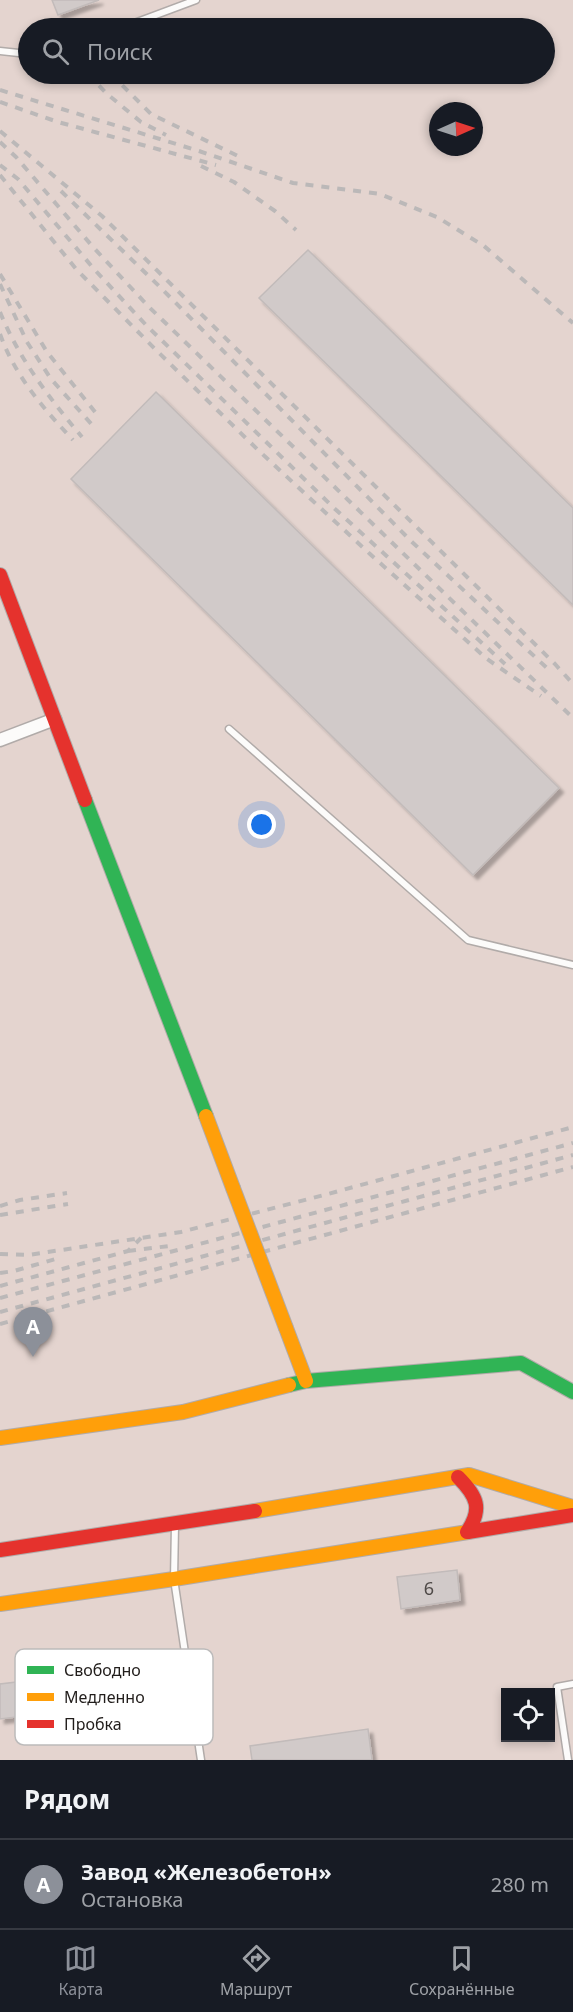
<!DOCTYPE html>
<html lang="ru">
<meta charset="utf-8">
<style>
:root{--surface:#171b24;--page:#20242c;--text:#f1f3f6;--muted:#9ea1a6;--line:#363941;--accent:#8c9099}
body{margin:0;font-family:"Noto Sans",sans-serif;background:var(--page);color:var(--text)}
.controls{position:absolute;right:18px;bottom:18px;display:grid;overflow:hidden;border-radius:0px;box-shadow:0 3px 9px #0003}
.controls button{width:54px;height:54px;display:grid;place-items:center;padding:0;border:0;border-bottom:2px solid var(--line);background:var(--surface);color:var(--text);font:30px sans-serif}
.compass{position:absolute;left:429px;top:102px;width:54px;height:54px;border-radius:50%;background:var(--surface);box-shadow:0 3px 9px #0003;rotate:87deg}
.you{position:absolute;left:262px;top:825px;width:21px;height:21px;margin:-15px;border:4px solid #fff;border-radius:50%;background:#1a73e8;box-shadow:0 0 0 9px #1a73e833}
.badge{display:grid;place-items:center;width:39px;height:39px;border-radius:50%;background:var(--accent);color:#fff;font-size:20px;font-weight:700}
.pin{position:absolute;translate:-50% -50px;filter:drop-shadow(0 2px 3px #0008)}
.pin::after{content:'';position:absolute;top:32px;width:21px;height:18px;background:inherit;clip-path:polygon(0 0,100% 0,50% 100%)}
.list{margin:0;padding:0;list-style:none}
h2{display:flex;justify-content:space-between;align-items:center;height:78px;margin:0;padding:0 24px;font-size:26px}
h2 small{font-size:20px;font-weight:400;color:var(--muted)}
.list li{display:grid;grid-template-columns:39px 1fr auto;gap:18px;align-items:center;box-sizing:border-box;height:90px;padding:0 24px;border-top:2px solid var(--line)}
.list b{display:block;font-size:22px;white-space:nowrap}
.list p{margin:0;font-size:20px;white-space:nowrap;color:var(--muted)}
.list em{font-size:20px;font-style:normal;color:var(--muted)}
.icon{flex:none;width:33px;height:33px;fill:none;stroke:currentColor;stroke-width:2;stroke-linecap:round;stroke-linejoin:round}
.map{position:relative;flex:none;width:573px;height:1760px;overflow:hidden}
.search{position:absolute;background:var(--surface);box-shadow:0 3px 9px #0003;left:18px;right:18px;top:18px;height:66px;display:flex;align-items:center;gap:15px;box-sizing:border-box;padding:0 21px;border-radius:33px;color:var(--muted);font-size:22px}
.sheet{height:168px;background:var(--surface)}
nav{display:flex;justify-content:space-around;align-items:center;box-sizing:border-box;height:84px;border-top:2px solid var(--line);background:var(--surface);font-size:16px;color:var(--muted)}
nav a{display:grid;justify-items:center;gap:3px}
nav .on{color:var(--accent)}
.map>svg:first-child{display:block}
</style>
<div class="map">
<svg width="573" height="1760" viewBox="0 0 573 1760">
<defs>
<filter id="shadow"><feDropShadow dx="4.5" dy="4.5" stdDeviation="1.5" flood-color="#0004"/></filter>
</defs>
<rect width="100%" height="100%" fill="#ebe3e0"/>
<path fill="#e4d4cf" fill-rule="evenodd" d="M0 0H573V1760H0ZM28 28H544V74H28ZM438 111H474V147H438ZM506 1692H550V1738H506Z"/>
<path fill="#d1cac9" stroke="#c2bbba" stroke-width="1.5" filter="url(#shadow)" d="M52 0H99L58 15Z
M308 250 573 508V605L259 298Z
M156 392 559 788 473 875 71 479Z
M457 1570 460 1600 401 1609 397 1577Z
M109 1671 114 1705 0 1719V1684Z
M368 1729 372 1760H252L250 1746Z"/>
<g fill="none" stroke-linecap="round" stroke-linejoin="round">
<g stroke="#b1aba9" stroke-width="9">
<path id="lane" d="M121 28 196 0
M0 51 28 54
M229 729 468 940 573 965
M175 1525 174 1579 201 1760
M568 1760 557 1687 573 1684"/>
</g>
<g stroke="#b1aba9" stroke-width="15">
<path id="street" d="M0 740 55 719"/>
</g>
<g stroke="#b1aba9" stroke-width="16">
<path id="fast" d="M85 800 206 1116
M289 1385 306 1381 521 1363 573 1392"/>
</g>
<g stroke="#b1aba9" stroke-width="16">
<path id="slow" d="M206 1116 233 1188
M286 1328 306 1381
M0 1438 183 1412 289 1385
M255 1511 469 1475 573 1507
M0 1604 174 1579 468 1532"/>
</g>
<g stroke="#b1aba9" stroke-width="16">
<path id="jam" d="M0 575 85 800
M458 1477C477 1496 483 1509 467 1532
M468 1532 573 1515
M0 1550 255 1511"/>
</g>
<use href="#lane" stroke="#fcfbfa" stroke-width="6"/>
<use href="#street" stroke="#fcfbfa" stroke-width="12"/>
<use href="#fast" stroke="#30b455" stroke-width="14"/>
<use href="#slow" stroke="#ff9f0a" stroke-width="14"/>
<use href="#jam" stroke="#e5322d" stroke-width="14"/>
<path stroke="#bbb8b8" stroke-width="4" stroke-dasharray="8 8" stroke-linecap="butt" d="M88 74 106 93 141 122 166 135
M111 74 151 114 242 158
M0 90 199 151 293 183 380 194 437 217 484 246 573 323
M0 102 58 122 216 165
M0 131 102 216 555 664 573 684
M0 142 16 157 93 247 149 307 573 718
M0 165 18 179 94 269 146 325 334 508 505 664
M201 166 234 182 275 211 296 230
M0 175 76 269 156 350 258 450 370 554 487 659 541 696
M61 191 160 287 411 541 549 670
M0 274 47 352 99 417
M0 284 27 342 51 379 95 428
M0 312C19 359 50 399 82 437
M0 334C15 376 43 408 73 440
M0 1206 20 1200 67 1193
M0 1215 68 1204
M128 1251 169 1246
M0 1254 28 1255 181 1232 328 1194 573 1127
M0 1273 14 1271 59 1258
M0 1286 128 1251 141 1238
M0 1298 573 1143
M0 1312 573 1155
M0 1324 573 1167"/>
<g stroke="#b1aba9" stroke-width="16" stroke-linecap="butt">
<path id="slow-bridge" d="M233 1188 286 1328"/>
</g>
<use href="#slow-bridge" stroke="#ff9f0a" stroke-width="14"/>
</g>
<g text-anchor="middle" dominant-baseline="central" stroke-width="4.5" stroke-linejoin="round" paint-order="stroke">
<g font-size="18" fill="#4f4a48">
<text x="429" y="1588">6</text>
</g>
</g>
<rect x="15" y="1649" width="198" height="96" rx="9" fill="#fff" stroke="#bcbbbb" stroke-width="1.5"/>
<rect x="27" y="1666" width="27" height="8" fill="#30b455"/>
<rect x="27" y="1693" width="27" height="8" fill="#ff9f0a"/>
<rect x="27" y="1720" width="27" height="8" fill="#e5322d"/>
<g font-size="16" fill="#211d1b">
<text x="64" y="1676">Свободно</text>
<text x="64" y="1703">Медленно</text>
<text x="64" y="1730">Пробка</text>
</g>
</svg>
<div class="controls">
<button><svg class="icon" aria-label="locate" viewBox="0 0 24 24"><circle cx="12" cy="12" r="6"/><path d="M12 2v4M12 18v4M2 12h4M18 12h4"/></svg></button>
</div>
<svg class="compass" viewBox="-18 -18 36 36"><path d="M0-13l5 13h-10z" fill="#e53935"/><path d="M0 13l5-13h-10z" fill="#9ea1a6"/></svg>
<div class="you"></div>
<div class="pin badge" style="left:33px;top:1357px">A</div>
<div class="search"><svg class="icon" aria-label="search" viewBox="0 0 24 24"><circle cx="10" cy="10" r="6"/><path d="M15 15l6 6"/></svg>Поиск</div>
</div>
<section class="sheet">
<h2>Рядом<small></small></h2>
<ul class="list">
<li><span class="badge">A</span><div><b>Завод «Железобетон»</b><p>Остановка</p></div><em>280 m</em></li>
</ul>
</section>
<nav>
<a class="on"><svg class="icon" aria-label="map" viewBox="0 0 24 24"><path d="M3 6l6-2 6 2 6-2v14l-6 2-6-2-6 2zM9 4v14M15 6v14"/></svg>Карта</a>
<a><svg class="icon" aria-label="directions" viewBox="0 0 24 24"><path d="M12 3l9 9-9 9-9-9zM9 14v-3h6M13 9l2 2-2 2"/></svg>Маршрут</a>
<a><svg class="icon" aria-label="saved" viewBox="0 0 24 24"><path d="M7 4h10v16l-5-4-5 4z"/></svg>Сохранённые</a>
</nav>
